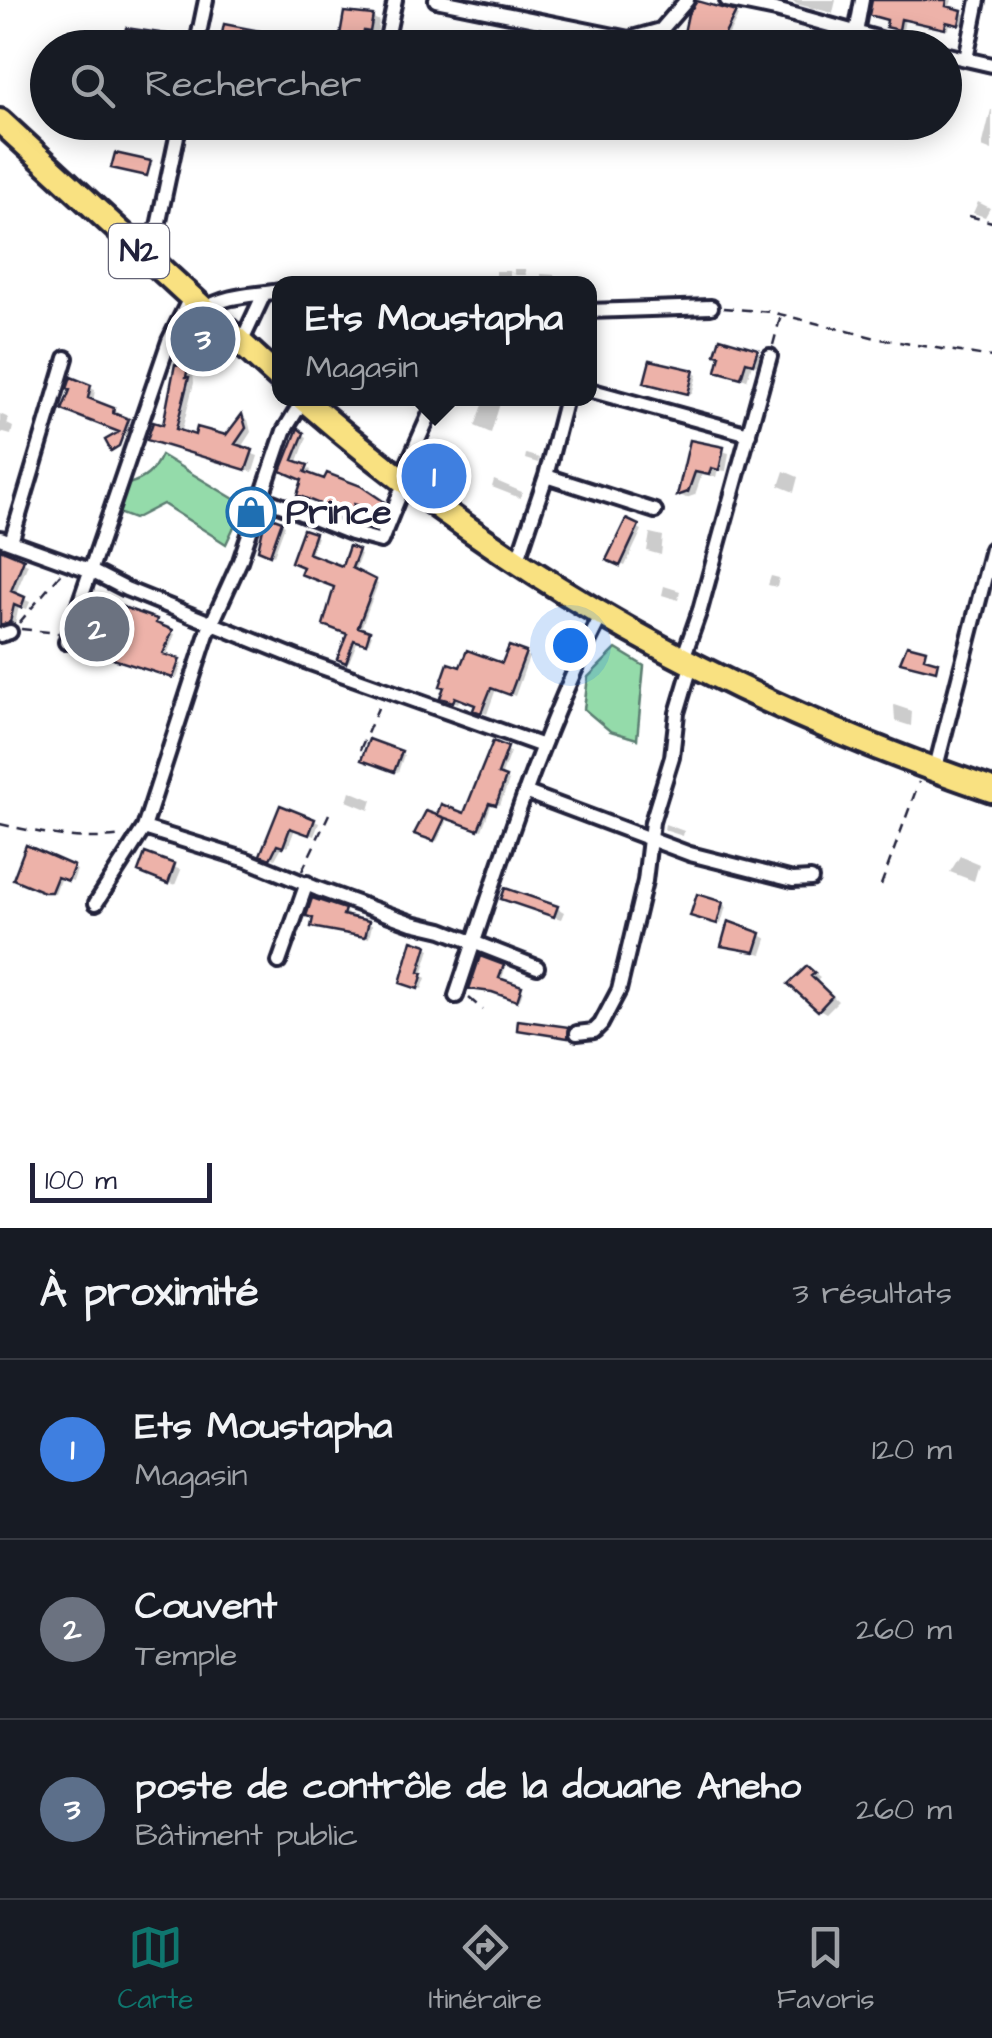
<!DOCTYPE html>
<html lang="fr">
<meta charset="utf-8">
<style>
:root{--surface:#171b24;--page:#20242c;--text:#f1f3f6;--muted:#9ea1a6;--line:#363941;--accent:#0f766e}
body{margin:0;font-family:"Architects Daughter",sans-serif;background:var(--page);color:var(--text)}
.scale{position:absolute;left:30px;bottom:25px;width:182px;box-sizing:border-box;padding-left:10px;border:5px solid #22223b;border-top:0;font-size:28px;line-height:35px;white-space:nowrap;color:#22223b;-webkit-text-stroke:8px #fff;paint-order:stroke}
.you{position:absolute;left:570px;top:645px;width:35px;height:35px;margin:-25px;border:8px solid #fff;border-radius:50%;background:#1a73e8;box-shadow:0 0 0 15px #1a73e833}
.badge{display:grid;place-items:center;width:65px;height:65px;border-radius:50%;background:var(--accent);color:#fff;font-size:32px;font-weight:700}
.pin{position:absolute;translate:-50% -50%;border:5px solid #fff;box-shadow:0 2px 10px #0006}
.popup{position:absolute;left:272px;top:276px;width:325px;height:130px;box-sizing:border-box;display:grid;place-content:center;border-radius:20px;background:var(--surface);filter:drop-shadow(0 2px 8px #0005);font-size:32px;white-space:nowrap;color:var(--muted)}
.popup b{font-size:38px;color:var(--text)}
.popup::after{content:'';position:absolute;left:50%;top:100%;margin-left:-20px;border:20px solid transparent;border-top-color:var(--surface)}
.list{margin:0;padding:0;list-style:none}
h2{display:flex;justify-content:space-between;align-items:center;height:130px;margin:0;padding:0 40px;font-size:42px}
h2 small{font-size:32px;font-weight:400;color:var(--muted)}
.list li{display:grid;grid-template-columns:65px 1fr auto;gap:30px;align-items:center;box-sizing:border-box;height:180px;padding:0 40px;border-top:2px solid var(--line)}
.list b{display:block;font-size:38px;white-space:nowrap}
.list p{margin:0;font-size:32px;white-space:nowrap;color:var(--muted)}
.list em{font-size:32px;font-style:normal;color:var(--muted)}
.icon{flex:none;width:55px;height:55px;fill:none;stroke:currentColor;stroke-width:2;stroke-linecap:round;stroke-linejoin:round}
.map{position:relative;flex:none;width:992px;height:1228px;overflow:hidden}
.search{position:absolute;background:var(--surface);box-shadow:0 5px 25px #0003;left:30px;right:30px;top:30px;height:110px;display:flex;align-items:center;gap:25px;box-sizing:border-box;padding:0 35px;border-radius:55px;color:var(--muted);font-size:38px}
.sheet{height:670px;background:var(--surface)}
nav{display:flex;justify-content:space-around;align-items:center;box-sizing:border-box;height:140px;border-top:2px solid var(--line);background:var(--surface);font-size:28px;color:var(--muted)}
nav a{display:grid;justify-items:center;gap:5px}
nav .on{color:var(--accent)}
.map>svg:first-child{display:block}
</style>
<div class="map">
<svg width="992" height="1228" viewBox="0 0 992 1228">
<rect width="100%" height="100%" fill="#fff"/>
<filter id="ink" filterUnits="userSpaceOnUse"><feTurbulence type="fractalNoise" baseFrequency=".01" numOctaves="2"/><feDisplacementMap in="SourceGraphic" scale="20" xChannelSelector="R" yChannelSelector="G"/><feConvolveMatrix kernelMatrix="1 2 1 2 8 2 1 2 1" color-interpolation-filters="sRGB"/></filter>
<g filter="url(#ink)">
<path fill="#94dbaa" stroke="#5b7e72" stroke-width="2.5" d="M161 455 244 505 226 544 163 504 134 519 118 513 128 484C146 479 153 472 161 455Z
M616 649 644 666 637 739 610 731 584 709 588 677Z"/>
<path fill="#0003" d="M792 0H836L833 13 796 4Z
M874 0H952L949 9 965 14 963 25 950 22 949 30 905 19 903 30 893 28Z
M735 14 738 16 725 42 690 34Z
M372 17 379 21 377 34 371 33 368 48 341 41Z
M458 25 474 30 470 48H453Z
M166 36 171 39 170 48H125Z
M991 110H992V151L982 147Z
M122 122H133V136L122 135Z
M823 122H842L841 132 826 129Z
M463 124 485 129 489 131 488 137 465 132 461 130Z
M978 202 990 208 985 217 973 213Z
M514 269H525L526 275H515L510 272V284H496V271H509L514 274Z
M541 274 555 275V284H542Z
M757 351 763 354 759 366 752 364 747 380 725 373Z
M187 369 193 373 194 383 181 434 196 438H227L243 417 248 420 251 432 240 449 258 456 253 472 156 442 165 428Z
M693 373 697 375 692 394 651 384Z
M72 380 95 390 93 402 113 410 118 413 117 418 133 425 124 449 120 451 126 436H120L115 450 108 441 123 433 65 409 73 389 70 388Z
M481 398 501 400 491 433 475 426 485 400Z
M0 414 9 418 7 424 13 427 11 435 0 432Z
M299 432 307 437 297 464 311 470 309 476 360 488 389 507 380 529 370 524 375 510 359 504 354 517 304 496 305 479 288 473Z
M692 443 729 453 726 471 718 470 716 477 702 474 695 495 686 498 680 495Z
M429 447 463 464 456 482 423 463Z
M526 454 539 458 538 463 525 459Z
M784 471 798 477 794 492 779 486Z
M494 480 522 492 520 498 492 487Z
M281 523 285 525 274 555 264 551Z
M627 523 642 530 625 566 609 559Z
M305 532 317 537 310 556 344 569 350 549 361 554 354 572 378 584 360 631 372 635 369 643 358 640 349 662 340 658 350 633 336 586 303 573Z
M650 533 663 536 661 555 647 551Z
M0 551 28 564 15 595 30 602 27 609 19 606 15 624 2 627Z
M771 576 779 578 777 587 768 585Z
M664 586 680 591 678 600 662 595Z
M121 610 156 621 158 627 175 634 166 657 182 664 177 678 116 659Z
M524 654 529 657 515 696 496 689 487 714 480 711 477 704 460 698 458 703 448 699 461 670 504 667Z
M894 705 912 711 911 726 895 721Z
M494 744 510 752 501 777 509 781 500 805 492 803 482 830 444 816H466Z
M401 753 404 755 398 772 368 761Z
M350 791 372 800 369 810 347 801Z
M281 808 319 823 314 836 295 829 288 847 283 845 275 859 263 853Z
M428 814 447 822 437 841 420 834Z
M665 824 684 831 683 836 664 830Z
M27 848 77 870 73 881 61 877 55 893H50L16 878Z
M146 856 181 870 175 885 148 875Z
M960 856 979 864 974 881 950 872Z
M511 902 557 908 564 912 561 919Z
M722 904 726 906 721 924 697 917Z
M344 912 348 914 346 918 372 925 369 938 317 928Z
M760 935 767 939 762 954 724 945Z
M426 947 430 949 422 975 426 978 422 989 407 984Z
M482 959 505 969 501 982 523 990 520 1000 472 988Z
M808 969 820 978 817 981 838 1001 826 1013 819 1009Z"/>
<path fill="#edb2a9" stroke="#22223b" stroke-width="2.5" d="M872 0H947L946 6 962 10 959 25 946 22 945 29 901 19 899 30 886 27 887 20 869 15Z
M697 1 736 12 721 42 684 33 688 14Z
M344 12 373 15 370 32 364 31 361 46 347 44V48H318L320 37 339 41Z
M224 24 260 31 259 35 276 38 274 48H219Z
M126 28 167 34 164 48H122Z
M115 153 151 161 147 176 111 168Z
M720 338 758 349 753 364 746 362 741 378 716 371 720 355 715 354Z
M650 360 694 370 688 394 644 383Z
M175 364 188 367 186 377H189L176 429 195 435 197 427 226 435 242 414 246 428 235 444 253 450 246 470 147 440 153 422 163 425Z
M71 377 91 385 88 398 114 408 113 413 129 419 119 446 111 451 105 440 119 432 62 410 70 390 67 389Z
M298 428 304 433 293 460 308 465 305 472 324 479 327 473 361 486 386 503 375 529 366 525 372 510 354 504 350 516 297 495 302 480 281 471Z
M690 440 724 447 719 470 711 468 709 475 695 472 688 492 677 496Z
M428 443 457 458 449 481 420 464Z
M266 515 282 521 270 555 258 550Z
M626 519 639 525 620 566 606 560Z
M303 529 315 533 308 553 342 566 349 546 359 550 352 568 376 580 358 627 370 631 366 644 354 640 346 663 337 659 347 634 323 625 334 587 300 574 303 567 291 562Z
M0 549 24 559 11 591 25 597 21 608 14 605 10 622 0 625Z
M120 606 157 619 156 623 173 630 163 654 180 659 173 678 110 658 112 653 104 650Z
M907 645 926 650 924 658 938 662 936 671 900 662Z
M509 646 526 652 510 695 491 688 481 713 473 710 475 705 455 697 453 702 440 698 444 687 440 686 448 663 460 667 467 650 502 663Z
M369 739 402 751 394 772 361 760Z
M493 741 508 747 498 774 506 777 496 805 489 803 478 830 437 815 441 804 464 813Z
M280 805 315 819 309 835 290 828 283 847 277 845 270 859 260 855Z
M426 811 445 818 434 841 414 834Z
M26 845 74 866 68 881 57 877 51 892H44L13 879Z
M145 853 175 864 168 884 138 872Z
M505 888 558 906 554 917 501 899Z
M697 894 723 902 717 924 690 916Z
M312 898 345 909 343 915 369 921 365 937 311 927 313 918 306 916Z
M728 921 761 933 755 952 721 946Z
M412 940 427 945 419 972 423 973 418 989 400 983Z
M480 956 504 965 499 978 522 986 517 1001 492 992 469 989Z
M807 966 815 973 811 976 832 996 818 1011 788 984Z
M518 1020 569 1027 568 1038 517 1030Z"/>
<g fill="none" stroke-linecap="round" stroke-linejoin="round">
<g stroke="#22223b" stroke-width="20">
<path id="street" d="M436 0 629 39 661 30 687 0
M727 0 776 10 912 48
M856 33 862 0
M196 48 206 0
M385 48 395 0
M944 54 992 65
M966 59 978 0
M147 258 157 231 180 122
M203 310C228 294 251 296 279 291
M589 311 711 307
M241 343 264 294
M589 390 749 434
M546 476 655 511
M400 481 437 398
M260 497 351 533 381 541 404 484
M0 538 89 570 126 589 305 661 540 745
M11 542 66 358
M517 562 546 476 566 398
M0 635 10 632
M66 642 169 341 190 298
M682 661 700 610 770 356
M935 771 992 549
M525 792 690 854 793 880 811 879
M144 828 247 860 318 889 412 923 442 930 537 967
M96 903 144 828 207 634 240 561 284 431 303 400
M279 962 307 883
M456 996C499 867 539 737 601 616
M577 1033 594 1031 601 1024 619 990 645 881 652 822 672 757 677 713 691 666"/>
</g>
<g stroke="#22223b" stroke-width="30">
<path id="highway" d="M0 121 279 378
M302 398C512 581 729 700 992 790"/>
</g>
<path stroke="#22223b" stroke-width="2.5" stroke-dasharray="10 8" stroke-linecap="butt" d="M969 216 992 222
M723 308 771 312 880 339 992 357
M773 345 781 315
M19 623 62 572
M21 629 58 633
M360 750 381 701
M0 824C40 833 80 842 122 836
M302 871 329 814
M881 885 919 782
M469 998 483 1010"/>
<use href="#street" stroke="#fff" stroke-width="12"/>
<use href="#highway" stroke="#f9e181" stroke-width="22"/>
</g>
</g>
<defs>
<g id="shop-ring" transform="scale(2.5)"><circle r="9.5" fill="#fff" stroke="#1f6fb2" stroke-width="1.5"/><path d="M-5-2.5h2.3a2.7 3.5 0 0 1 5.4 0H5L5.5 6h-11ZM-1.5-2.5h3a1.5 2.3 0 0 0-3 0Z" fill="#1f6fb2"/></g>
</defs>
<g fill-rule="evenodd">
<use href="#shop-ring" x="251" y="512"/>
</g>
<g text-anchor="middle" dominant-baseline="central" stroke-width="9" stroke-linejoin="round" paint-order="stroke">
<rect fill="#fff" stroke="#646476" stroke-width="2.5" x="109" y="224" width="60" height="54" rx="8"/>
<g font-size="32" font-weight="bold" fill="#22223b">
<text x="139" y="251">N2</text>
</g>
<g font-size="35" font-weight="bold" fill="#22223b" stroke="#fff" text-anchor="start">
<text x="286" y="512">Prince</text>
</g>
</g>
</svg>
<div class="scale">100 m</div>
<div class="you"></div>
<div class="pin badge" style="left:434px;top:476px;background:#3f7fe0">1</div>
<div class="popup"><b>Ets Moustapha</b>Magasin</div>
<div class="pin badge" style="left:97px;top:629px;background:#6b7280">2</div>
<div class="pin badge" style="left:203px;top:339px;background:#5c6f8a">3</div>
<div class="search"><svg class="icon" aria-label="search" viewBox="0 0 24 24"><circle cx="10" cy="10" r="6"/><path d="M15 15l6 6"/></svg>Rechercher</div>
</div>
<section class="sheet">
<h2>À proximité<small>3 résultats</small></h2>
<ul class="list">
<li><span class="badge" style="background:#3f7fe0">1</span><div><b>Ets Moustapha</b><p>Magasin</p></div><em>120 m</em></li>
<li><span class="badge" style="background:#6b7280">2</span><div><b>Couvent</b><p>Temple</p></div><em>260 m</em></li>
<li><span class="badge" style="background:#5c6f8a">3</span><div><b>poste de contrôle de la douane Aneho</b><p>Bâtiment public</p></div><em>260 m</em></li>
</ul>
</section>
<nav>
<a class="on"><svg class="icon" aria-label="map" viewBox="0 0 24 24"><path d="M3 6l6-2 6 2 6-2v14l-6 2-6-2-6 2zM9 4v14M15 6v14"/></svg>Carte</a>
<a><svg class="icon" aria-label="directions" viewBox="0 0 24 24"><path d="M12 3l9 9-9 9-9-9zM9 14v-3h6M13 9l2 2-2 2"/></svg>Itinéraire</a>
<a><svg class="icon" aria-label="saved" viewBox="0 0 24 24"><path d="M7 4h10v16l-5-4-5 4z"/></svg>Favoris</a>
</nav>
